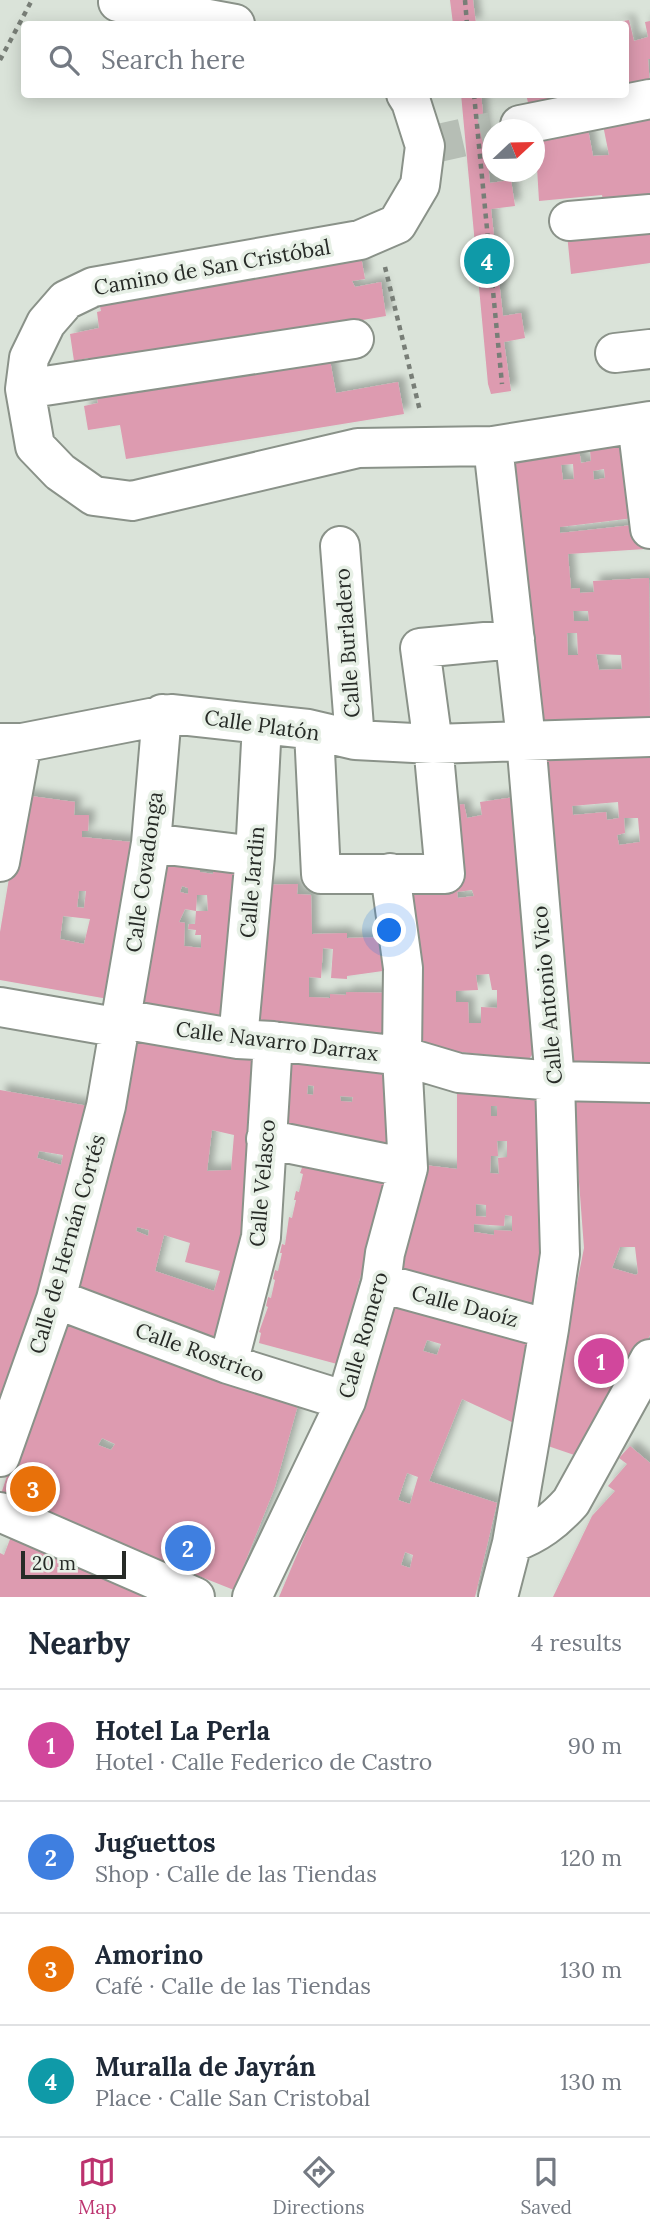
<!DOCTYPE html>
<meta charset="utf-8">
<style>
:root{--surface:#fff;--page:#f2f2f3;--text:#1f2937;--muted:#747a83;--line:#e0e1e3;--accent:#bc326e}
body{margin:0;font-family:Lora,serif;background:var(--page);color:var(--text)}
.compass{position:absolute;left:482px;top:119px;width:63px;height:63px;border-radius:50%;background:var(--surface);box-shadow:0 4px 18px #0003;rotate:68deg}
.scale{position:absolute;left:21px;bottom:18px;width:105px;box-sizing:border-box;padding-left:7px;border:4px solid #272b27;border-top:0;font-size:19px;line-height:24px;white-space:nowrap;color:#272b27;-webkit-text-stroke:5px #e7f0e6;paint-order:stroke}
.you{position:absolute;left:390px;top:931px;width:24px;height:24px;margin:-18px;border:5px solid #fff;border-radius:50%;background:#1a73e8;box-shadow:0 0 0 10px #1a73e833}
.badge{display:grid;place-items:center;width:46px;height:46px;border-radius:50%;background:var(--accent);color:#fff;font-size:23px;font-weight:700}
.pin{position:absolute;translate:-50% -50%;border:4px solid #fff;box-shadow:0 2px 7px #0006}
.list{margin:0;padding:0;list-style:none}
h2{display:flex;justify-content:space-between;align-items:center;height:91px;margin:0;padding:0 28px;font-size:30px}
h2 small{font-size:23px;font-weight:400;color:var(--muted)}
.list li{display:grid;grid-template-columns:46px 1fr auto;gap:21px;align-items:center;box-sizing:border-box;height:112px;padding:0 28px;border-top:2px solid var(--line)}
.list b{display:block;font-size:26px;white-space:nowrap}
.list p{margin:0;font-size:23px;white-space:nowrap;color:var(--muted)}
.list em{font-size:23px;font-style:normal;color:var(--muted)}
.icon{flex:none;width:38px;height:38px;fill:none;stroke:currentColor;stroke-width:2;stroke-linecap:round;stroke-linejoin:round}
.map{position:relative;flex:none;width:650px;height:1597px;overflow:hidden}
.search{position:absolute;background:var(--surface);box-shadow:0 4px 18px #0003;left:21px;right:21px;top:21px;height:77px;display:flex;align-items:center;gap:18px;box-sizing:border-box;padding:0 24px;border-radius:7px;color:var(--muted);font-size:26px}
.sheet{height:539px;background:var(--surface)}
nav{display:flex;justify-content:space-around;align-items:center;box-sizing:border-box;height:98px;border-top:2px solid var(--line);background:var(--surface);font-size:19px;color:var(--muted)}
nav a{display:grid;justify-items:center;gap:4px}
nav .on{color:var(--accent)}
.map>svg:first-child{display:block}
</style>
<div class="map">
<svg width="650" height="1597" viewBox="0 0 650 1597">
<defs>
<filter id="shadow"><feDropShadow dx="6" dy="-6" stdDeviation="3.5" flood-color="#0004"/></filter>
</defs>
<rect width="100%" height="100%" fill="#dae3d9"/>
<path fill="#dd9bb0" fill-rule="evenodd" filter="url(#shadow)" d="M450 0H473L476 24H453Z
M629 20 634 41 648 37 645 22 650 21V59H648L650 86 626 92V24L613 23Z
M461 94H481L490 183 511 180 515 206 491 209 503 316 521 313 525 338 504 342 511 391 491 394 488 384Z
M526 94H581L530 111Z
M650 111V208L605 211 602 195 539 201 535 134 587 124 593 156 609 155 602 120Z
M650 224V263L571 274 567 234Z
M360 251 365 279 352 281 355 287 381 282 386 316 91 366 88 358 74 361 70 334 99 328 97 312 101 311 99 302Z
M330 360 336 393 398 382 404 414 126 459 120 425 88 430 84 406 98 403 97 398Z
M632 434 642 517 560 527V533L642 524 645 549 568 554 571 589 580 588V593L594 592 593 581 649 578 650 724 543 726 513 451 578 441 581 463 591 461 589 440ZM573 464 574 479 563 480 561 465ZM604 469 605 478 594 480 593 471ZM573 611H588L589 621H574ZM567 633H577L578 655H568ZM596 654 621 655 622 669 599 670Z
M650 749V1068L571 1064 545 752ZM618 802 619 818 607 820 606 812 573 815 572 806ZM624 818H638L640 842 619 845 617 835 625 833Z
M23 795 75 802 74 815H89L88 831H82V837L142 843 114 1000 0 980V932ZM79 891H86L84 908 77 907ZM63 916 90 919 84 944 60 939Z
M515 797 537 1048 529 1059 410 1047 398 889 454 884 444 807 464 804 467 818 482 815 480 802ZM472 890 474 896 458 898 457 892ZM489 974 492 990H497V1008L481 1007V1023H469L468 1002H456V991L478 990 476 975Z
M157 851 200 858V872L213 874 214 859 242 865 237 1023 140 1006ZM182 886 188 888V894L180 892ZM197 895H207L208 911H196L195 924H189L188 929 196 930 195 935H201V948L184 946 185 923 179 922 185 909 196 911Z
M298 884 297 894 311 895 312 934 347 933V938L393 937 397 969 347 976V979L331 978 333 949 323 948 321 978 309 977V997L330 998V994L346 995V992L397 993 388 1043 250 1021 255 885Z
M136 1033 261 1049 249 1242 222 1337 209 1342 70 1295ZM212 1130 234 1135 231 1170 207 1171ZM137 1227 149 1230 148 1236 136 1231ZM164 1235 190 1243 185 1262 220 1271 214 1291 155 1271Z
M282 1054 399 1067 403 1154 275 1133ZM308 1085 314 1086 313 1095 307 1094ZM340 1096 353 1097 352 1102 341 1101Z
M457 1082 537 1086 546 1165 539 1320 398 1282 416 1164 457 1169ZM491 1106H497V1116H491ZM497 1141H507V1157L498 1158 499 1174 490 1173 491 1156H498ZM476 1204 486 1205V1217L476 1216ZM505 1215 512 1216V1231L494 1230V1235L474 1232V1224L504 1226Z
M572 1089 650 1092V1335L589 1460 545 1445 584 1248ZM620 1247H635L638 1273 636 1275 612 1268Z
M0 1090 88 1106 60 1227 0 1413ZM39 1151 63 1155 61 1165 37 1158Z
M306 1162 385 1184 363 1265 366 1266 363 1275 361 1274 356 1292 359 1293 356 1302 354 1301 349 1319 352 1320 350 1329 347 1328 342 1346H345L337 1364 259 1343 261 1333 259 1332 268 1307 266 1306 268 1297 271 1298 275 1280 273 1279 275 1270 278 1271 282 1253H280L282 1244 285 1245 289 1217 292 1218 296 1200H294L296 1191 299 1192 303 1174 300 1173 303 1165Z
M396 1289 538 1334 516 1424 462 1399 429 1481 497 1503 475 1597H279L339 1456ZM427 1340 441 1344 437 1355 423 1351ZM407 1473 418 1477 410 1504 398 1500ZM405 1552 413 1555 410 1568 401 1565Z
M62 1310 298 1405 275 1487 234 1590 0 1497ZM102 1438 115 1444 111 1450 98 1445Z
M630 1446 650 1463V1597H553L592 1516 615 1491 608 1486 627 1464 619 1458Z
M12 1534 164 1597H0V1553L4 1555Z"/>
<g fill="none" stroke-linecap="round" stroke-linejoin="round">
<path stroke="#b6beb5" stroke-width="38" stroke-dasharray="38 19" stroke-linecap="butt" d="M425 146 492 131"/>
<g stroke="#8a9289" stroke-width="42">
<path id="minor" d="M118 2 235 24
M406 94 411 102 425 146 420 185 397 224 360 240 93 287 66 300 46 323 29 358 25 389 35 446 60 472 94 496 132 501 358 448 493 446 650 421
M520 125 650 99
M569 221 650 214
M615 353 650 349
M25 389 354 339
M637 423 650 529
M493 446 526 740 555 1081 560 1254 549 1329 512 1543 498 1597
M340 546 355 740
M314 731 321 874H445L433 744 420 648 515 639
M0 743H22L171 714 308 729 355 740 433 744 650 737
M151 843 255 856
M0 862 22 743
M0 1007 121 1028 133 1021 238 1039 273 1041 402 1056 459 1073 555 1081 650 1083
M238 1039 255 856 262 724
M266 1139 408 1168
M381 1283 549 1329
M56 1299 228 1364 346 1401
M228 1364 261 1237 273 1041
M0 1457 56 1299 106 1106 151 843 162 714
M0 1512 195 1597
M512 1543C537 1534 554 1521 571 1502L650 1359
M252 1597 346 1401 381 1283 385 1253 408 1168 402 1056 403 968 390 873"/>
</g>
<path stroke="#787e77" stroke-width="4.5" stroke-dasharray="5 5" stroke-linecap="butt" d="M465 0 467 24
M0 60 32 0
M474 94 502 384
M385 267 420 411"/>
<use href="#minor" stroke="#fff" stroke-width="38"/>
</g>
<g text-anchor="middle" dominant-baseline="central" stroke-width="7" stroke-linejoin="round" paint-order="stroke">
<g font-size="21" fill="#272b27" stroke="#e7f0e6">
<text transform="translate(212 267) rotate(-10)">Camino de San Cristóbal</text>
<text transform="translate(347 643) rotate(-94)">Calle Burladero</text>
<text transform="translate(262 725) rotate(8)">Calle Platón</text>
<text transform="translate(144 872) rotate(-82)">Calle Covadonga</text>
<text transform="translate(252 882) rotate(-85)">Calle Jardin</text>
<text transform="translate(547 995) rotate(-95)">Calle Antonio Vico</text>
<text transform="translate(277 1041) rotate(7)">Calle Navarro Darrax</text>
<text transform="translate(262 1183) rotate(-85)">Calle Velasco</text>
<text transform="translate(67 1244) rotate(-74)">Calle de Hernán Cortés</text>
<text transform="translate(465 1306) rotate(15)">Calle Daoíz</text>
<text transform="translate(363 1335) rotate(-74)">Calle Romero</text>
<text transform="translate(200 1352) rotate(20)">Calle Rostrico</text>
</g>
</g>
</svg>
<svg class="compass" viewBox="-18 -18 36 36"><path d="M0-13l5 13h-10z" fill="#e53935"/><path d="M0 13l5-13h-10z" fill="#747a83"/></svg>
<div class="scale">20 m</div>
<div class="you"></div>
<div class="pin badge" style="left:601px;top:1361px;background:#d1479c">1</div>
<div class="pin badge" style="left:188px;top:1548px;background:#3f7fe0">2</div>
<div class="pin badge" style="left:33px;top:1489px;background:#e8710a">3</div>
<div class="pin badge" style="left:487px;top:261px;background:#0f9aa8">4</div>
<div class="search"><svg class="icon" aria-label="search" viewBox="0 0 24 24"><circle cx="10" cy="10" r="6"/><path d="M15 15l6 6"/></svg>Search here</div>
</div>
<section class="sheet">
<h2>Nearby<small>4 results</small></h2>
<ul class="list">
<li><span class="badge" style="background:#d1479c">1</span><div><b>Hotel La Perla</b><p>Hotel · Calle Federico de Castro</p></div><em>90 m</em></li>
<li><span class="badge" style="background:#3f7fe0">2</span><div><b>Juguettos</b><p>Shop · Calle de las Tiendas</p></div><em>120 m</em></li>
<li><span class="badge" style="background:#e8710a">3</span><div><b>Amorino</b><p>Café · Calle de las Tiendas</p></div><em>130 m</em></li>
<li><span class="badge" style="background:#0f9aa8">4</span><div><b>Muralla de Jayrán</b><p>Place · Calle San Cristobal</p></div><em>130 m</em></li>
</ul>
</section>
<nav>
<a class="on"><svg class="icon" aria-label="map" viewBox="0 0 24 24"><path d="M3 6l6-2 6 2 6-2v14l-6 2-6-2-6 2zM9 4v14M15 6v14"/></svg>Map</a>
<a><svg class="icon" aria-label="directions" viewBox="0 0 24 24"><path d="M12 3l9 9-9 9-9-9zM9 14v-3h6M13 9l2 2-2 2"/></svg>Directions</a>
<a><svg class="icon" aria-label="saved" viewBox="0 0 24 24"><path d="M7 4h10v16l-5-4-5 4z"/></svg>Saved</a>
</nav>
